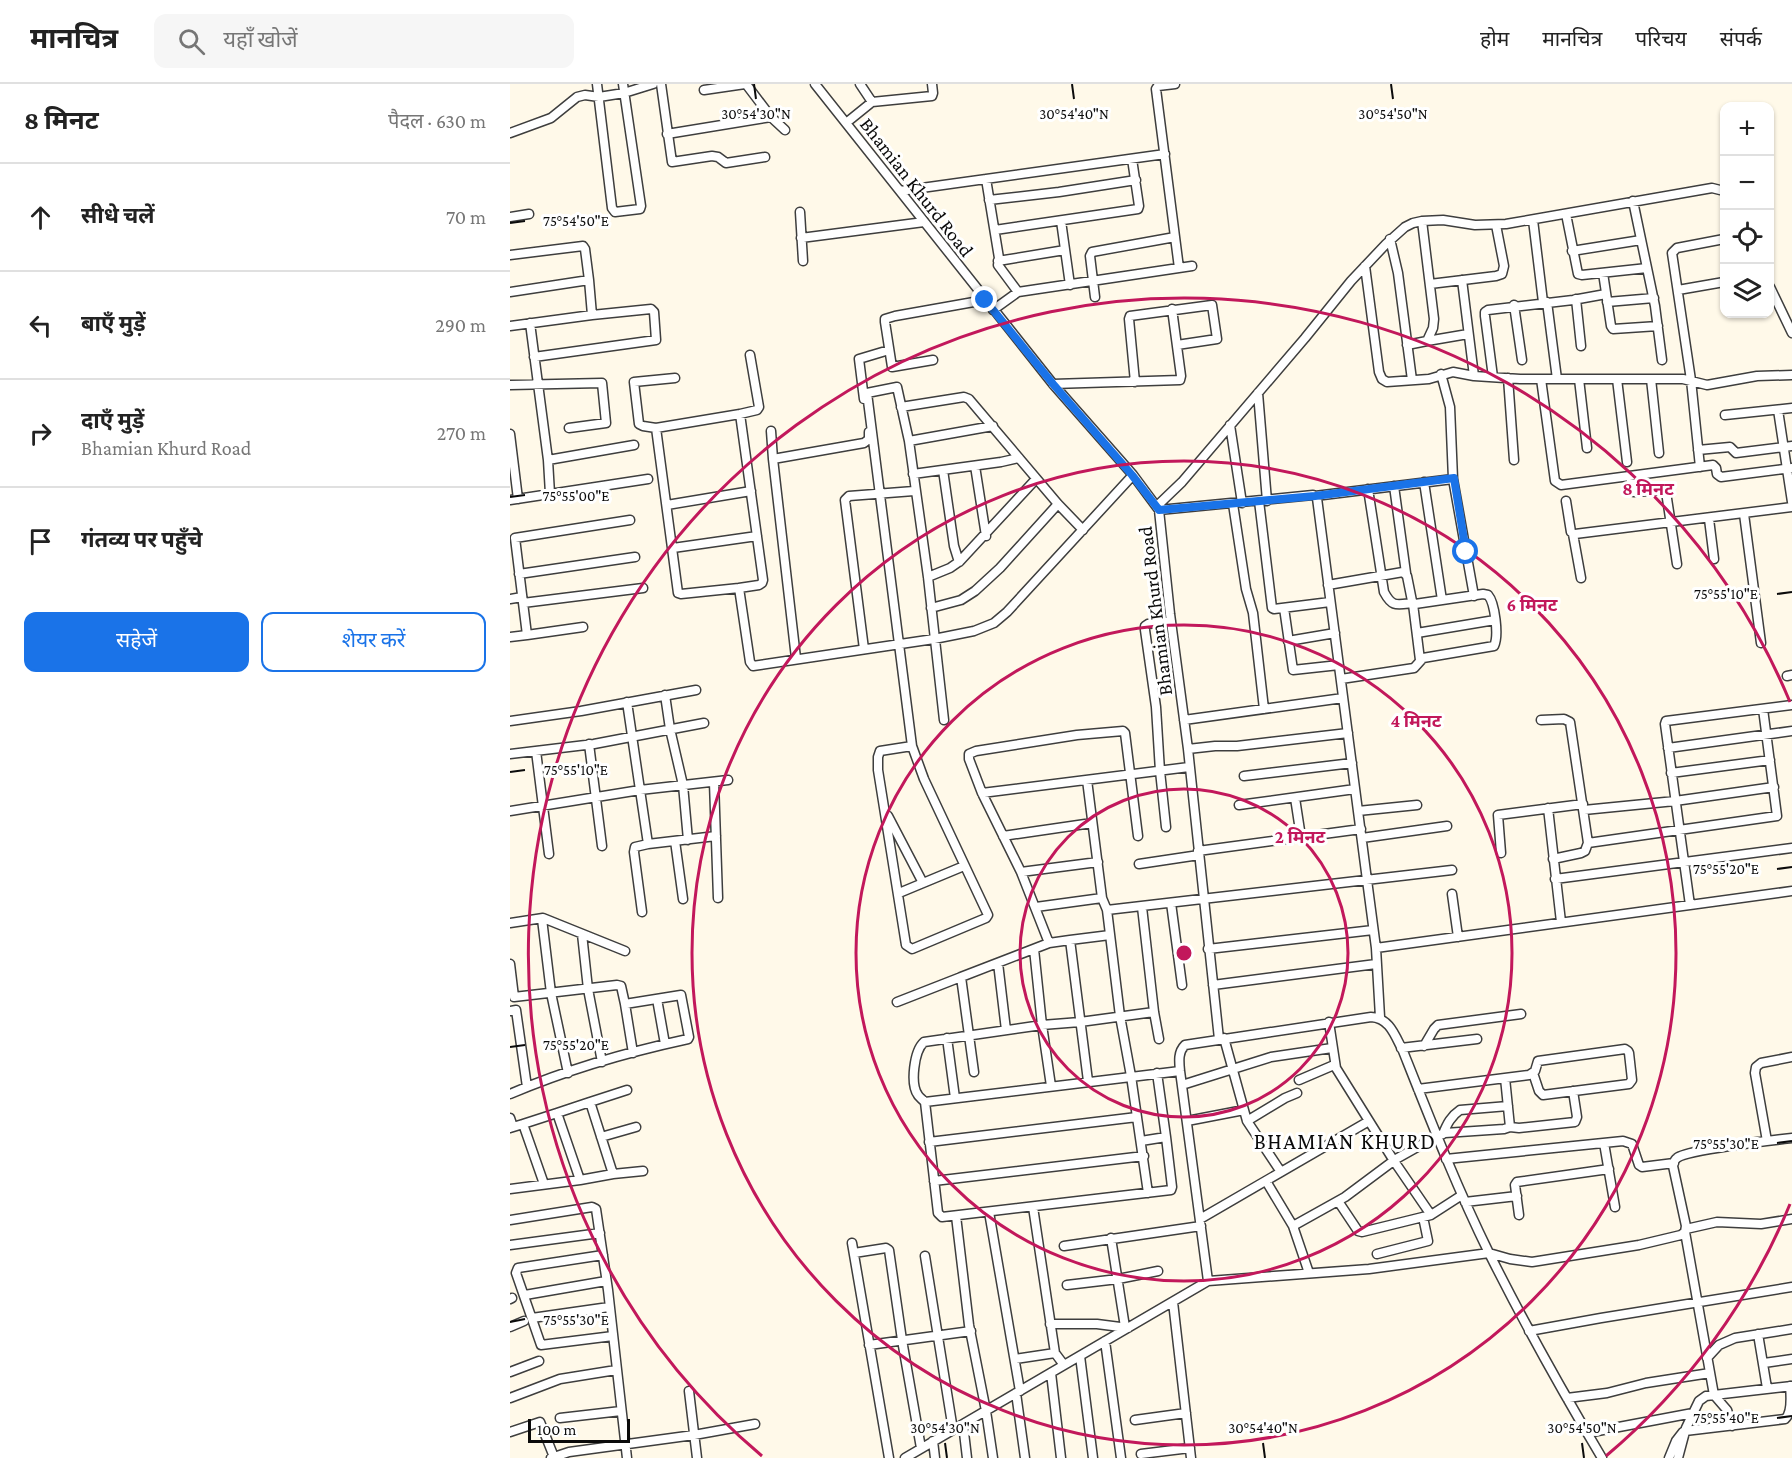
<!DOCTYPE html>
<html lang="hi">
<meta charset="utf-8">
<style>
:root{--surface:#fff;--page:#f6f6f6;--text:#222;--muted:#767676;--line:#e0e0e0;--accent:#1a73e8}
body{margin:0;font-family:"Crimson Pro","Noto Sans Devanagari",serif;background:var(--page);color:var(--text)}
.controls{position:absolute;right:18px;top:18px;display:grid;overflow:hidden;border-radius:12px;box-shadow:0 2px 4px #0004}
.controls button{width:54px;height:54px;display:grid;place-items:center;padding:0;border:0;border-bottom:2px solid var(--line);background:var(--surface);color:var(--text);font:30px sans-serif}
.scale{position:absolute;left:18px;bottom:15px;width:102px;box-sizing:border-box;padding-left:6px;border:3px solid #0b0b0b;border-top:0;font-size:16px;line-height:21px;white-space:nowrap;color:#0b0b0b;-webkit-text-stroke:4px #fff;paint-order:stroke}
.stop{position:absolute;width:18px;height:18px;margin:-14px;border:4px solid #1a73e8;border-radius:50%;background:#fff}
.stop.end{background:#1a73e8;border-color:#fff;box-shadow:0 2px 6px #0008}
.list{margin:0;padding:0;list-style:none}
h2{display:flex;justify-content:space-between;align-items:center;height:78px;margin:0;padding:0 24px;font-size:26px}
h2 small{font-size:20px;font-weight:400;color:var(--muted)}
.list li{display:grid;grid-template-columns:39px 1fr auto;gap:18px;align-items:center;box-sizing:border-box;height:108px;padding:0 24px;border-top:2px solid var(--line)}
.list b{display:block;font-size:22px;white-space:nowrap}
.list p{margin:0;font-size:20px;white-space:nowrap;color:var(--muted)}
.list em{font-size:20px;font-style:normal;color:var(--muted)}
.actions{display:flex;gap:12px;padding:18px 24px}
.actions a{flex:1;padding:14px 0;border:2px solid var(--accent);border-radius:12px;text-align:center;font-size:21px;color:var(--accent)}
.actions .main{background:var(--accent);color:#fff}
.icon{flex:none;width:33px;height:33px;fill:none;stroke:currentColor;stroke-width:2;stroke-linecap:round;stroke-linejoin:round}
.map{position:relative;flex:none;width:1282px;height:1374px;overflow:hidden}
header{display:flex;align-items:center;gap:36px;box-sizing:border-box;height:84px;padding:0 30px;background:var(--surface);border-bottom:2px solid var(--line)}
header strong{font-size:28px}
nav{display:flex;gap:33px;margin-inline-start:auto;font-size:21px}
.search{width:420px;height:54px;background:var(--page);display:flex;align-items:center;gap:15px;box-sizing:border-box;padding:0 21px;border-radius:12px;color:var(--muted);font-size:22px}
main{display:flex}
aside{flex:1;background:var(--surface)}
.map>svg:first-child{display:block}
</style>
<header>
<strong>मानचित्र</strong>
<div class="search"><svg class="icon" aria-label="search" viewBox="0 0 24 24"><circle cx="10" cy="10" r="6"/><path d="M15 15l6 6"/></svg>यहाँ खोजें</div>
<nav><a>होम</a><a>मानचित्र</a><a>परिचय</a><a>संपर्क</a></nav>
</header>
<main>
<aside>
<h2>8 मिनट<small>पैदल · 630 m</small></h2>
<ul class="list">
<li><svg class="icon" aria-label="ahead" viewBox="0 0 24 24"><path d="M12 20V5M6 11l6-6 6 6"/></svg><div><b>सीधे चलें</b></div><em>70 m</em></li>
<li><svg class="icon" aria-label="left" viewBox="0 0 24 24"><path d="M17 20v-9H6M10 6l-5 5 5 5"/></svg><div><b>बाएँ मुड़ें</b></div><em>290 m</em></li>
<li><svg class="icon" aria-label="right" viewBox="0 0 24 24"><path d="M7 20v-9h11M14 6l5 5-5 5"/></svg><div><b>दाएँ मुड़ें</b><p>Bhamian Khurd Road</p></div><em>270 m</em></li>
<li><svg class="icon" aria-label="arrive" viewBox="0 0 24 24"><path d="M6 21V4h12l-3 4 3 4H6"/></svg><div><b>गंतव्य पर पहुँचे</b></div></li>
</ul>
<div class="actions"><a class="main">सहेजें</a><a>शेयर करें</a></div>
</aside>
<div class="map">
<svg width="1282" height="1374" viewBox="0 0 1282 1374">
<rect width="100%" height="100%" fill="#fff9e9"/>
<g fill="none" stroke-linecap="round" stroke-linejoin="round">
<g stroke="#3e3e3e" stroke-width="11">
<path id="minor" d="M87 0 102 124 105 128 130 125 131 122 113 0
M151 0 162 78 202 72 208 73 216 79 255 73
M236 0 261 33 275 46
M305 0 543 300 623 391 649 426 660 530 678 665 709 955
M350 0 362 18
M665 0 648 2 646 5 669 184
M194 6 235 0
M336 39 362 18 422 12 423 9 422 0
M0 49 41 34 67 13 75 11 89 13 114 9 143 0
M157 50 261 33
M476 95 489 174 488 181 508 208
M390 107 655 70
M479 116 549 108 626 96
M1123 117 1145 222 1152 276
M290 128 293 177
M1056 130 1068 190 1072 191 1137 184
M0 133 19 130
M1023 136 1033 218
M551 137 560 201
M485 146 628 125 629 122 622 75
M291 154 414 138
M880 155 888 189 902 296
M1062 167 1131 156
M0 171 73 162 75 165 79 196 0 208
M488 177 555 166
M855 182 869 288 872 295 877 298 919 295 943 288 964 292 1010 295H1173L1197 301 1247 292 1282 291
M1093 189 1101 242 1103 245 1148 242
M952 196 964 292
M920 200 986 192 992 190 994 182 986 141
M1260 203 1282 249
M1168 206 1214 198
M585 213 580 172 582 168 665 153
M1066 215 1071 262
M1037 218 1047 295
M1097 218 1144 214
M1004 221 1012 276
M483 226 508 208 682 182
M20 239 38 376 40 410
M0 242 82 231 79 196
M917 257 958 250
M897 261 917 257 923 244 924 235 912 137
M24 273 146 256 144 228 141 225 82 231
M423 276 382 283 375 238V235L385 232 475 216
M931 290 940 323 943 395 964 512
M983 293 975 232V228L978 226 1063 216 1096 210
M998 294 1004 376
M1031 295 1045 397 1051 401 1203 381 1206 384 1207 390 1211 393 1282 384
M1069 295 1077 364
M1107 295 1117 378
M1141 295 1149 369
M625 298 619 235 620 232 702 221 707 255 667 261
M543 300 670 296 671 292 662 225
M0 301 92 299 96 339 59 344
M748 309 757 417
M354 315 349 275 379 266
M391 323 454 313 459 315 548 420 573 446
M1268 326 1282 418
M230 330 253 496 252 499 249 501 229 504 240 578 243 582 424 555 464 547 484 539 497 528 623 391
M1215 331 1282 324
M720 341 732 419
M146 344 133 342 129 340 124 298 165 294
M261 347 263 375 354 359 359 355V348
M0 350 8 415
M399 357 483 342
M1188 366 1220 363 1226 369 1282 362
M263 375 286 574
M38 376 124 361
M465 382 476 452
M1190 383 1181 296 1162 169 1167 164 1214 155
M433 386 444 462 449 478
M403 390 491 378 509 374
M1120 392 1124 408 1152 406 1156 408 1167 480
M914 398 932 516
M884 402 896 489
M858 405 874 508C882 523 886 521 902 519
M805 412 943 395
M0 416 138 395
M749 417 762 524 764 525 820 518
M1056 417 1061 448 1065 450 1282 423
M723 420 736 505 743 529 754 625
M157 421 241 407
M647 422 672 398 795 254 841 197 876 160 895 143 903 139 912 137 933 136 965 141 996 140 1202 104 1214 107
M649 426 803 411 807 414 857 796 866 864 870 933
M1234 430 1251 559
M1199 435 1204 475
M1063 450 1071 494
M163 464 247 452
M9 490 125 473
M418 493 440 484 450 477 526 395
M818 501 893 488 897 492 902 517 905 520 973 510 978 511C985 519 989 552 984 562L913 574 904 584 831 595
M229 504 171 510 168 509 146 344 230 330 247 326 249 323 240 271
M0 515 12 513
M13 519 133 504
M903 520 910 576
M421 524 451 516 465 507 490 484 548 420
M774 524 783 586 829 581
M907 549 985 536
M17 551 73 543
M0 553 17 551 5 454 120 436
M778 557 825 549
M354 565 335 416 339 412 404 407
M1277 592 1282 591
M155 611 160 645 173 701 178 756
M117 618 138 760
M674 636 833 614
M1031 636 1054 635 1060 638 1078 759 1075 767 1071 769 1043 775
M0 637 71 627 186 606
M79 660 92 762
M402 662 370 667 368 673V686L396 861 402 865 476 834 478 831 414 695 402 662 357 309 387 303 399 357 418 493 434 636
M1158 664 1282 647
M678 665 705 662H727L838 649
M26 667 39 770
M0 670 84 660 194 639
M1161 689 1260 676
M734 692 842 679
M577 696 592 814 597 826 610 932 621 992 638 1109
M204 698 208 814
M472 709 679 683
M785 714 791 753
M729 721 845 705
M1038 724 1051 838
M1074 726 1165 717 1264 703
M0 727 130 706 218 696
M848 727 907 721
M378 732 413 799
M656 743 650 687 646 623 635 546V542L638 540 661 537
M493 752 582 739
M852 754 937 742
M165 757 173 815
M1078 759 1267 732 1253 625
M688 767 851 745
M991 769 988 731 1073 720
M629 780 689 771
M511 788 588 778
M1045 795 1282 764
M389 809 454 782
M942 810 948 853
M661 819 672 901
M1180 821 1155 640 1156 637 1282 621
M526 823 592 814
M632 823 644 928 649 955
M597 826 942 786
M132 828 124 768 125 763 138 760 206 752
M32 835 41 909 58 989
M0 839 33 834 115 867
M72 850 78 905 92 978
M539 859 511 788 472 709 459 675V670L466 667 567 651 613 647 615 649 628 752
M866 864 1282 807
M524 865 532 941 541 1002
M698 865 863 846
M488 879 496 946
M0 880 4 913 107 901 111 902 115 920 171 911 179 953 178 955C118 968 56 986 0 1010
M703 901 866 880
M147 915 155 960
M387 918 451 893
M115 920 123 969
M0 927 6 926 17 1003
M819 938 826 984 884 1077 921 1131
M437 954 445 1014
M714 954 737 1037 771 1088
M914 962 924 945 928 941 1011 930
M891 964 967 955
M464 988 451 893 539 859 560 856
M789 996 824 981
M578 997 560 856 600 851
M672 1001 761 973 822 964
M908 1005 1019 991 1025 987 1028 977 1115 965 1118 967 1119 969 1122 996 1119 1000 1033 1011 1029 1007 1023 989
M80 1018 117 1006
M415 1018C414 1017 409 1013 408 1011 400 1000 404 967 414 958L532 941 570 938 644 928
M0 1034 3 1043
M677 1037 734 1026
M737 1037 775 1014 787 1009
M13 1040 47 1029
M1000 1043 1009 1044 1065 1038 1067 1033 1063 1007
M0 1044 13 1040 34 1100
M933 1050C937 1040 941 1032 950 1026L998 1022
M91 1053 126 1043
M656 1053 662 1103 661 1106 432 1133 428 1129 415 1018 670 987
M631 1057 656 1053 647 989
M1257 1057 1245 989 1246 983 1251 979 1282 973
M419 1058 627 1033
M1094 1059 1105 1123
M936 1075 1113 1057 1122 1060 1129 1081 1132 1083 1164 1079
M70 1096 47 1029 80 1018 103 1090
M424 1097 634 1072
M756 1097 783 1142
M0 1105 70 1096 103 1090 133 1087
M828 1117 848 1147 852 1148 921 1131 952 1111
M955 1118 1007 1112
M523 1123 545 1269 554 1281
M479 1128 510 1307
M1009 1131 1005 1101 1007 1098 1099 1085
M446 1132 459 1241 476 1327 483 1374
M690 1135 859 1037
M0 1136 82 1123 86 1125 98 1206 117 1374
M1176 1145 1207 1138 1251 1140 1282 1135
M1175 1148 1204 1311 1217 1326 1222 1342
M601 1154 615 1243
M342 1159 379 1374
M0 1161 90 1149
M554 1162 691 1142
M344 1169 376 1164 379 1166 392 1256 411 1364
M867 1170 918 1157 913 1133
M93 1171 8 1184 6 1189 31 1261 103 1252
M415 1172 443 1346
M799 1189 783 1142 835 1113 886 1075 927 1052 935 1049 994 1045 1000 1043 995 994
M698 1197 859 1185 979 1169 1000 1175 1022 1178 1129 1161 1171 1151 1175 1148 1176 1142 1163 1082C1164 1078 1164 1076 1167 1074 1176 1066 1264 1056 1282 1054
M557 1201 608 1195 648 1187
M15 1211 96 1197
M0 1215 2 1214
M663 1218 681 1374
M22 1234 99 1223
M540 1240H587L618 1244
M0 1243 14 1237
M1019 1247 1091 1234 1282 1203
M1248 1250 1257 1304
M595 1257 611 1374
M359 1261 461 1247
M570 1272 583 1374
M1197 1274 1209 1261 1225 1254 1282 1245
M505 1275 545 1269
M1254 1279 1282 1275
M0 1288 29 1277
M541 1289 551 1374
M179 1307 187 1374
M506 1309 515 1374
M0 1314 50 1295 106 1286
M1057 1314 1097 1309 1136 1299 1200 1289
M50 1334 111 1327
M625 1336 676 1329
M453 1340 457 1374
M1175 1347 1275 1335C1282 1329 1281 1313 1280 1302
M0 1348 30 1338 44 1373
M1077 1349 1183 1329
M423 1357 425 1374
M631 1370 680 1364
M41 1374 59 1368 184 1351 245 1340
M395 1374 698 1197 670 987C669 977 668 968 675 961L861 933C880 934 885 952 893 967 920 1035 947 1104 979 1169 1014 1239 1052 1307 1092 1374
M1159 1374 1166 1357 1173 1348
M1168 1374 1176 1344 1189 1317 1196 1312 1204 1311 1282 1302"/>
</g>
<use href="#minor" stroke="#fff" stroke-width="8"/>
</g>
<g fill="none" stroke-linecap="round" stroke-linejoin="round">
<path stroke="#1a73e8" stroke-width="8" d="M475 216 543 300 622 391 649 426 805 412 944 394 956 468"/>
</g>
<path fill="none" stroke="#0b0b0b" stroke-width="2" d="M244 0 246 15M562 0 564 15M881 0 883 15M0 139 15 137M0 413 15 411M1267 510 1282 508M0 688 15 686M1267 785 1282 783M0 963 15 961M1267 1059 1282 1057M0 1238 15 1235M1267 1334 1282 1332M435 1359 437 1374M753 1359 755 1374M1072 1359 1074 1374"/>
<g fill="none" stroke="#c2185b" stroke-width="3">
<circle cx="674" cy="869" r="164"/>
<circle cx="674" cy="869" r="328"/>
<circle cx="674" cy="869" r="492"/>
<path d="M1280 1120A656 656 0 0 1 1096 1372M252 1372A656 656 0 1 1 1280 618"/>
</g>
<g text-anchor="middle" dominant-baseline="central" stroke-width="6" stroke-linejoin="round" paint-order="stroke">
<g font-size="20" fill="#0b0b0b" stroke="#fff">
<text transform="translate(407 103) rotate(52)">Bhamian Khurd Road</text>
<text transform="translate(645 527) rotate(-97)">Bhamian Khurd Road</text>
</g>
<g font-size="22" letter-spacing="1.5" fill="#0b0b0b" stroke="#fff">
<text x="835" y="1057">BHAMIAN KHURD</text>
</g>
</g>
<g font-size="15" text-anchor="middle" fill="#0b0b0b" stroke="#fff" stroke-width="6" stroke-linejoin="round" paint-order="stroke">
<text x="246" y="35">30°54'30"N</text>
<text x="564" y="35">30°54'40"N</text>
<text x="883" y="35">30°54'50"N</text>
<text x="66" y="142">75°54'50"E</text>
<text x="66" y="417">75°55'00"E</text>
<text x="1216" y="515">75°55'10"E</text>
<text x="66" y="691">75°55'10"E</text>
<text x="1216" y="790">75°55'20"E</text>
<text x="66" y="966">75°55'20"E</text>
<text x="1216" y="1065">75°55'30"E</text>
<text x="66" y="1241">75°55'30"E</text>
<text x="1216" y="1339">75°55'40"E</text>
<text x="435" y="1349">30°54'30"N</text>
<text x="753" y="1349">30°54'40"N</text>
<text x="1072" y="1349">30°54'50"N</text>
</g>
<circle cx="674" cy="869" r="9" fill="#c2185b" stroke="#fff" stroke-width="3"/>
<g font-size="18" text-anchor="middle" font-weight="bold" fill="#c2185b" stroke="#fff" stroke-width="6" stroke-linejoin="round" paint-order="stroke">
<text x="1138" y="411">8 मिनट</text>
<text x="1022" y="527">6 मिनट</text>
<text x="906" y="643">4 मिनट</text>
<text x="790" y="759">2 मिनट</text>
</g>
</svg>
<div class="controls">
<button>+</button>
<button>−</button>
<button><svg class="icon" aria-label="locate" viewBox="0 0 24 24"><circle cx="12" cy="12" r="6"/><path d="M12 2v4M12 18v4M2 12h4M18 12h4"/></svg></button>
<button><svg class="icon" aria-label="layers" viewBox="0 0 24 24"><path d="M12 4l9 5-9 5-9-5zM3 14l9 5 9-5"/></svg></button>
</div>
<div class="scale">100 m</div>
<div class="stop" style="left:956px;top:468px"></div>
<div class="stop end" style="left:475px;top:216px"></div>
</div>
</main>
